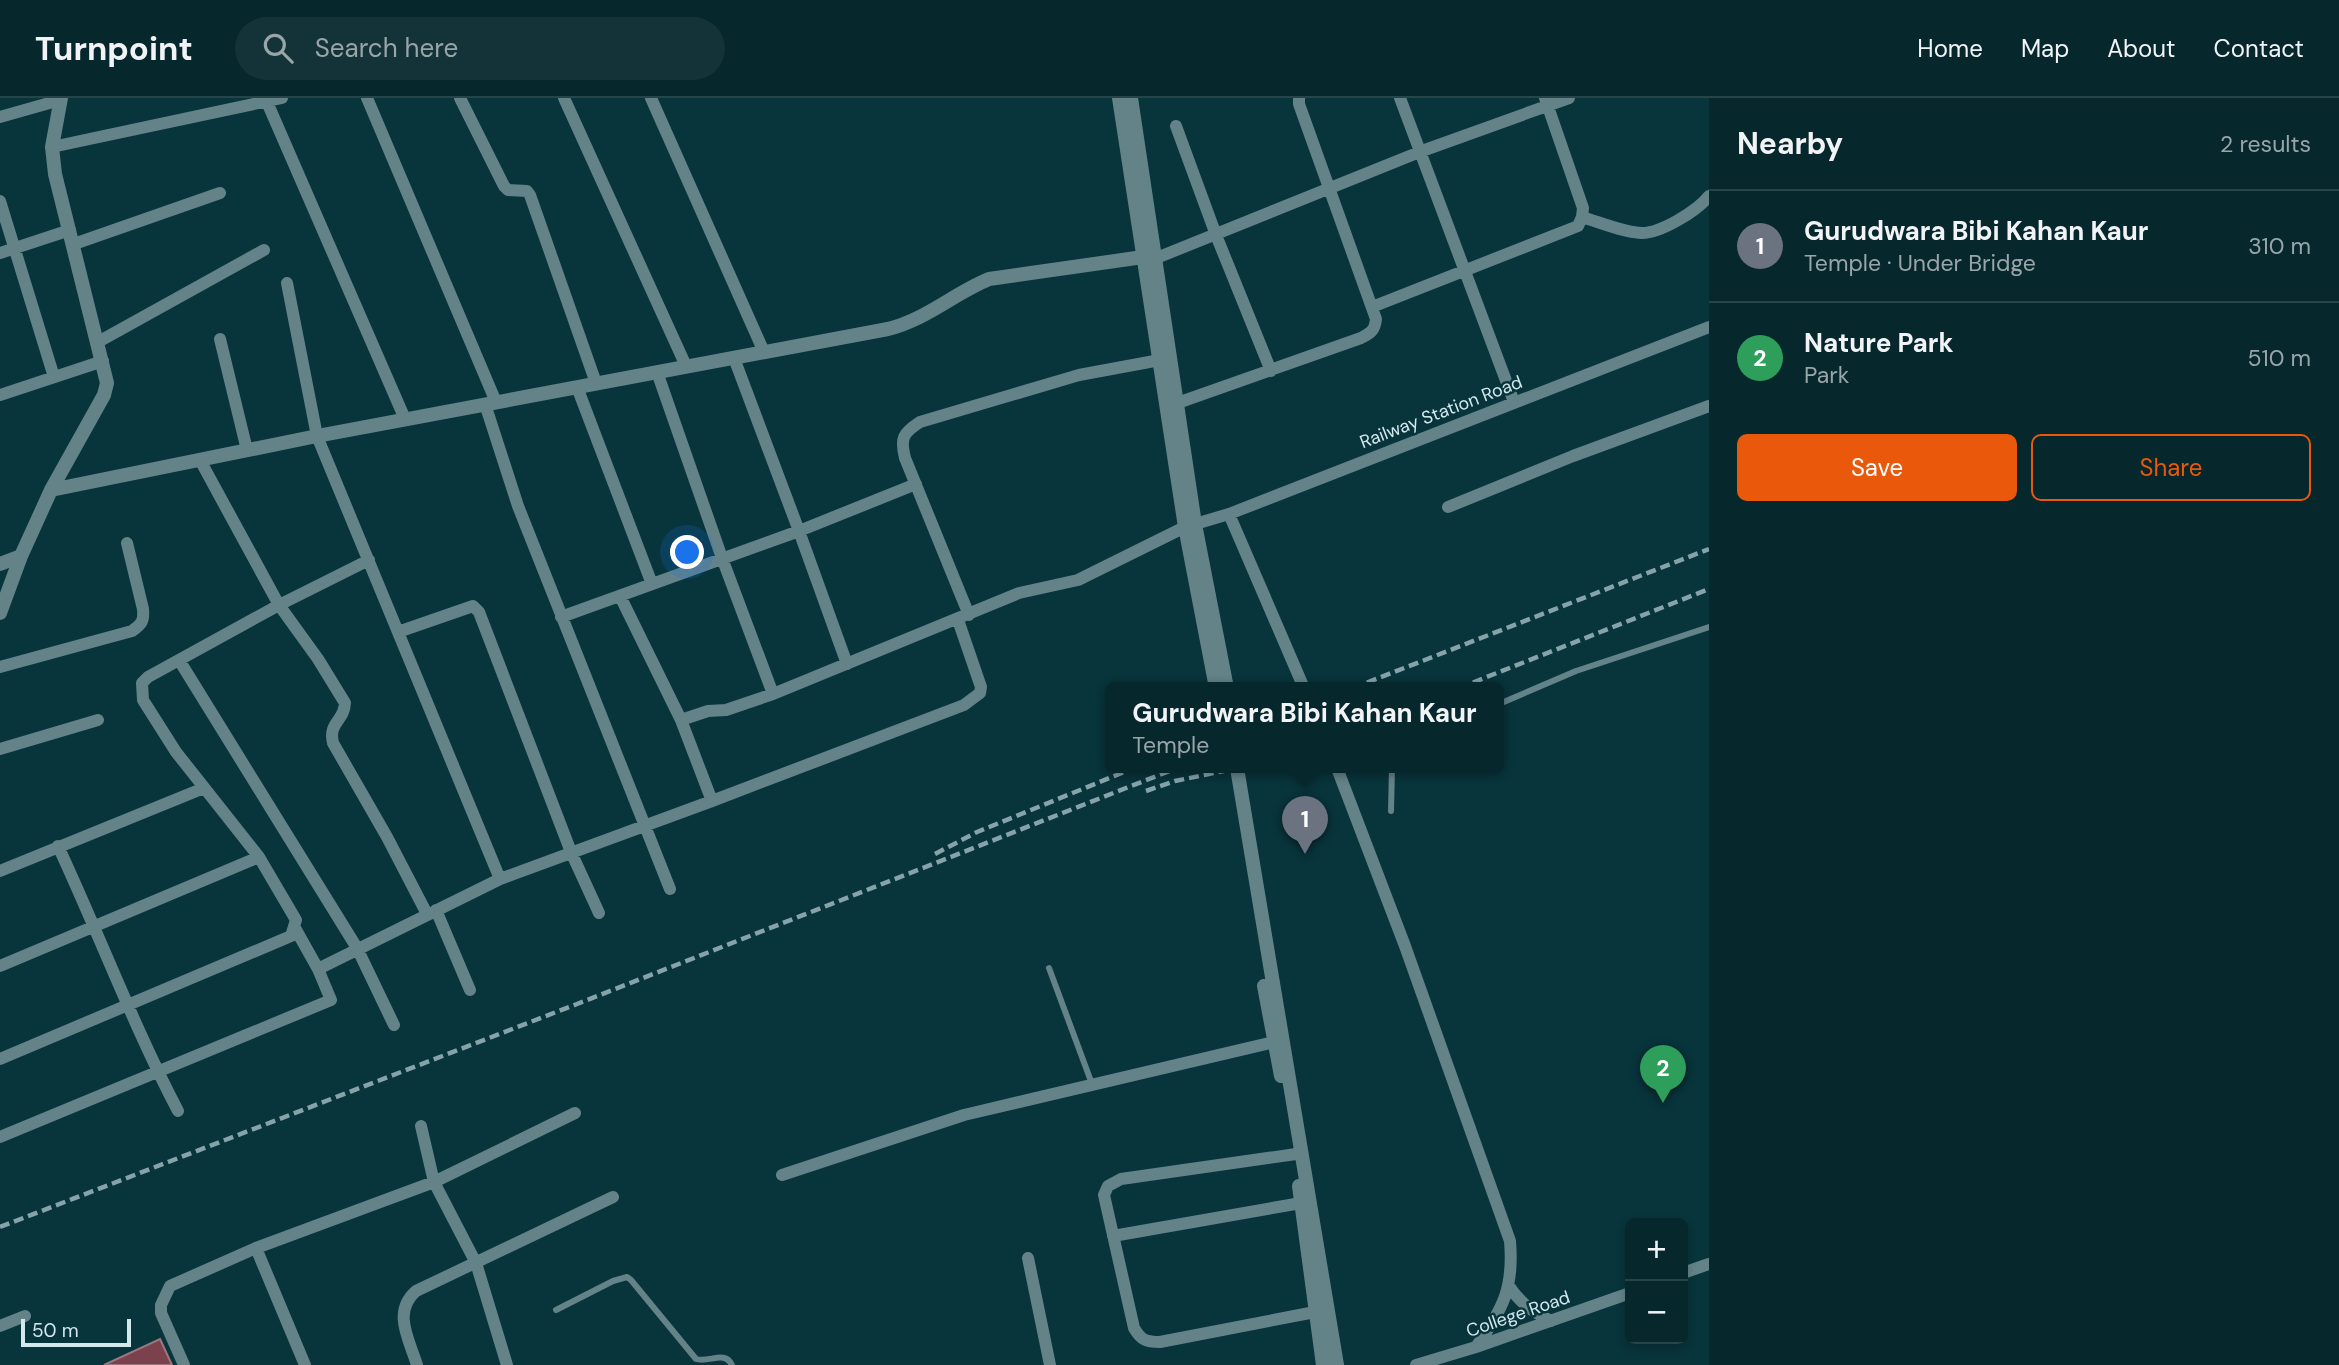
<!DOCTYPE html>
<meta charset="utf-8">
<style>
:root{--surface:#06272c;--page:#143338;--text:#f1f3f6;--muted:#98a5a9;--line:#274448;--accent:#ea580c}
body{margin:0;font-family:"DM Sans",sans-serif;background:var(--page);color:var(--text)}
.controls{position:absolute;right:21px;bottom:21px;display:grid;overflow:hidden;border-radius:10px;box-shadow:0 4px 10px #0003}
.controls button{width:63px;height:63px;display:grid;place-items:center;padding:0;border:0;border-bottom:2px solid var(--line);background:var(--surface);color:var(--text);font:35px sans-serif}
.scale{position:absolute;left:21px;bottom:18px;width:110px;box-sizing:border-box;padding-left:7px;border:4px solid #d3e8ed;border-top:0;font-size:19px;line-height:24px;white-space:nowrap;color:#d3e8ed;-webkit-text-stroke:5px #08343b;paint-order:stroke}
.you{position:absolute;left:688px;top:455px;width:24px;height:24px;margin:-18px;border:5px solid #fff;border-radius:50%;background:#1a73e8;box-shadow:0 0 0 10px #1a73e833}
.badge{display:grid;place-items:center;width:46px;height:46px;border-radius:50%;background:var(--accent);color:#fff;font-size:23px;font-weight:700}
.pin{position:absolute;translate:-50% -58px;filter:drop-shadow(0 2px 4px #0008)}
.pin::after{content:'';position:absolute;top:37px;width:24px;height:21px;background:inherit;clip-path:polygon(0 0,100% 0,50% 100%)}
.popup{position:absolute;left:1105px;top:584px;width:399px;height:91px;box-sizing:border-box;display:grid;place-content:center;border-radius:10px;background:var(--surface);filter:drop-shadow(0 2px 5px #0005);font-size:23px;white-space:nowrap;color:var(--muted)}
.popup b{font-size:26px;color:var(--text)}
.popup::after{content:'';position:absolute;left:50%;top:100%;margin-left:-14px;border:14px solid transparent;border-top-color:var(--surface)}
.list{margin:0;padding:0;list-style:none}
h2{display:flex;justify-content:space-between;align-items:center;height:91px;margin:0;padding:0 28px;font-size:30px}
h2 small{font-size:23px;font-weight:400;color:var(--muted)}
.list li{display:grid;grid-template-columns:46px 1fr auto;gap:21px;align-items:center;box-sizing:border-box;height:112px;padding:0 28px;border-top:2px solid var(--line)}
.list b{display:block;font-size:26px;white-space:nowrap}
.list p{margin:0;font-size:23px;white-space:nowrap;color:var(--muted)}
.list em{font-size:23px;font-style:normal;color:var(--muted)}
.actions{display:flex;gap:14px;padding:21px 28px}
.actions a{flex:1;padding:16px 0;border:2px solid var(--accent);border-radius:10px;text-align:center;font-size:24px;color:var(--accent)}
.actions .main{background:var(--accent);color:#fff}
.icon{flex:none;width:38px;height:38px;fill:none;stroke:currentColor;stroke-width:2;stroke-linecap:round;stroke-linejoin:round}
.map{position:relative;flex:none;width:1709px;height:1267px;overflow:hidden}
header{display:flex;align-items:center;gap:42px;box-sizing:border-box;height:98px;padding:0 35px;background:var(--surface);border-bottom:2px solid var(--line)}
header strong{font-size:33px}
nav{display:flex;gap:38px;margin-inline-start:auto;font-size:24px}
.search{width:490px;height:63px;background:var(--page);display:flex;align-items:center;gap:18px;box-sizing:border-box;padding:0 24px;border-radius:38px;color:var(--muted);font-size:26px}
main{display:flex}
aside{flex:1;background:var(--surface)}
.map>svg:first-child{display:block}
</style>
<header>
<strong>Turnpoint</strong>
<div class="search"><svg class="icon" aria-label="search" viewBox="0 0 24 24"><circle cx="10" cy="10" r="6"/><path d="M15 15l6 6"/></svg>Search here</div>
<nav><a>Home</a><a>Map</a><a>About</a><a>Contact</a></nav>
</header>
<main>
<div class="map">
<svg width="1709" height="1267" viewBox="0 0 1709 1267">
<rect width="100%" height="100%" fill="#08343b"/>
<path fill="#7b414d" stroke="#9c777d" stroke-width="2" d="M160 1241 172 1267H104Z"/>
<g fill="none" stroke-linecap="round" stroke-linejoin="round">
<path stroke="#638389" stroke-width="6" d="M1499 606 1576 573 1709 529
M1391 713 1392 670
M1049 870 1092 986
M556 1212 613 1183 627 1179 631 1182 696 1261C709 1265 725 1252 732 1267"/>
<path stroke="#638389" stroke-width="12" d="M367 0 496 304
M460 0 504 88 508 92 527 93 530 97 596 285
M564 0 686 268
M651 0 764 254
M1400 0 1514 304
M267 4 405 321
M0 19 60 2
M1176 28 1216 137 1271 273
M52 49 282 0
M0 103 54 279
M1582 119C1599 124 1625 135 1642 135 1661 135 1697 113 1709 98
M74 146 220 95
M0 155 70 132
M1149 163 1422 53 1569 0
M287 185 317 338 500 781
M1372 209 1578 128 1582 119 1583 110 1545 0
M220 241 247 352
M98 244 264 152
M657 274 722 460 773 596
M577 289 652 486
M0 297 103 263
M485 306 518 408 670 791
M1169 308 1361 240C1371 235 1375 232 1376 221L1299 6V0
M200 362 279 507 318 561 345 605C344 624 328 624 333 645L387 739 427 816
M1448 409 1573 358 1709 308
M1229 416 1304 590
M620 498 681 622 712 703
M969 517 905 360C900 340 903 335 920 324L1079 277 1160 262
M561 519 799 433 734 260
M398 534 473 508 479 514 571 754 599 815
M179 562 357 850 394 927
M847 566 799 433 916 386
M0 569 132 533C142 526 144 523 143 511L127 445
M681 622 708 613 726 612 773 596 1019 495 1078 482 1185 429 1229 416 1709 229
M0 651 98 622
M1337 670 1405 848 1510 1143C1514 1190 1503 1211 1476 1249
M58 748C99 836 133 927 178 1013
M0 773 204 690
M436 812 470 892
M295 830 318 871
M0 868 259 759
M0 961 291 838 296 822 259 759 176 654 143 602 142 585 148 579 279 507 369 462
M421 1028 434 1084 476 1165 507 1267
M0 1039 331 902 318 871 500 781 712 703 964 607 980 595 981 589 958 522
M1296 1056 1121 1081 1108 1088 1104 1097 1134 1230C1141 1242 1146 1244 1160 1244L1315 1214
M782 1077 964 1017 1274 944
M1113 1138 1301 1105
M1028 1160 1050 1267
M1683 1175 1709 1166
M1509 1188C1520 1205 1533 1214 1551 1223
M0 1228 25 1218
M184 1267 161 1215V1207L170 1188 256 1150
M305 1267 256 1150 434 1084 575 1015
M417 1267C409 1241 392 1214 416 1193L613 1099
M1416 1267 1476 1249 1630 1195"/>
<path stroke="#638389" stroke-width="14" d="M1119 0 1185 429 1216 590
M1131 0 1195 426 1227 590
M51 392 317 338 888 231C927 221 953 196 989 181L1143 159
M0 466 21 458
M0 515 21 458 51 392 104 297 107 285 55 76 52 49 61 0
M1237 670 1337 1267
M1264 888 1281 978
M1299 1088 1323 1267"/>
<path stroke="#85a3a9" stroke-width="4.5" stroke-dasharray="10 5" stroke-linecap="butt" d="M1353 590 1709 451
M1459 590 1709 491
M1146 693 1175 683 1238 670
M935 756 977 734 1134 670
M0 1129 577 906 1177 670"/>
</g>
<g text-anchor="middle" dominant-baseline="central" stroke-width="5" stroke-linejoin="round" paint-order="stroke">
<g font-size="18" fill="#d3e8ed" stroke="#08343b">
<text transform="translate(1441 314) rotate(-21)">Railway Station Road</text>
<text transform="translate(1518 1216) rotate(-19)">College Road</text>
</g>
</g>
</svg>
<div class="controls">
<button>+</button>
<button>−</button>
</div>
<div class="scale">50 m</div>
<div class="you"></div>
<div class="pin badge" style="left:1305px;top:756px;background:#6b7280">1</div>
<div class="popup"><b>Gurudwara Bibi Kahan Kaur</b>Temple</div>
<div class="pin badge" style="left:1663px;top:1005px;background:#2e9e5b">2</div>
</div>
<aside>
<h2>Nearby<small>2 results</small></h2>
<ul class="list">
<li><span class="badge" style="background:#6b7280">1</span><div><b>Gurudwara Bibi Kahan Kaur</b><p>Temple · Under Bridge</p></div><em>310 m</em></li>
<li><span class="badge" style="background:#2e9e5b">2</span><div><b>Nature Park</b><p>Park</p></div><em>510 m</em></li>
</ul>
<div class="actions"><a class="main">Save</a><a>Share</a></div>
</aside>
</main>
